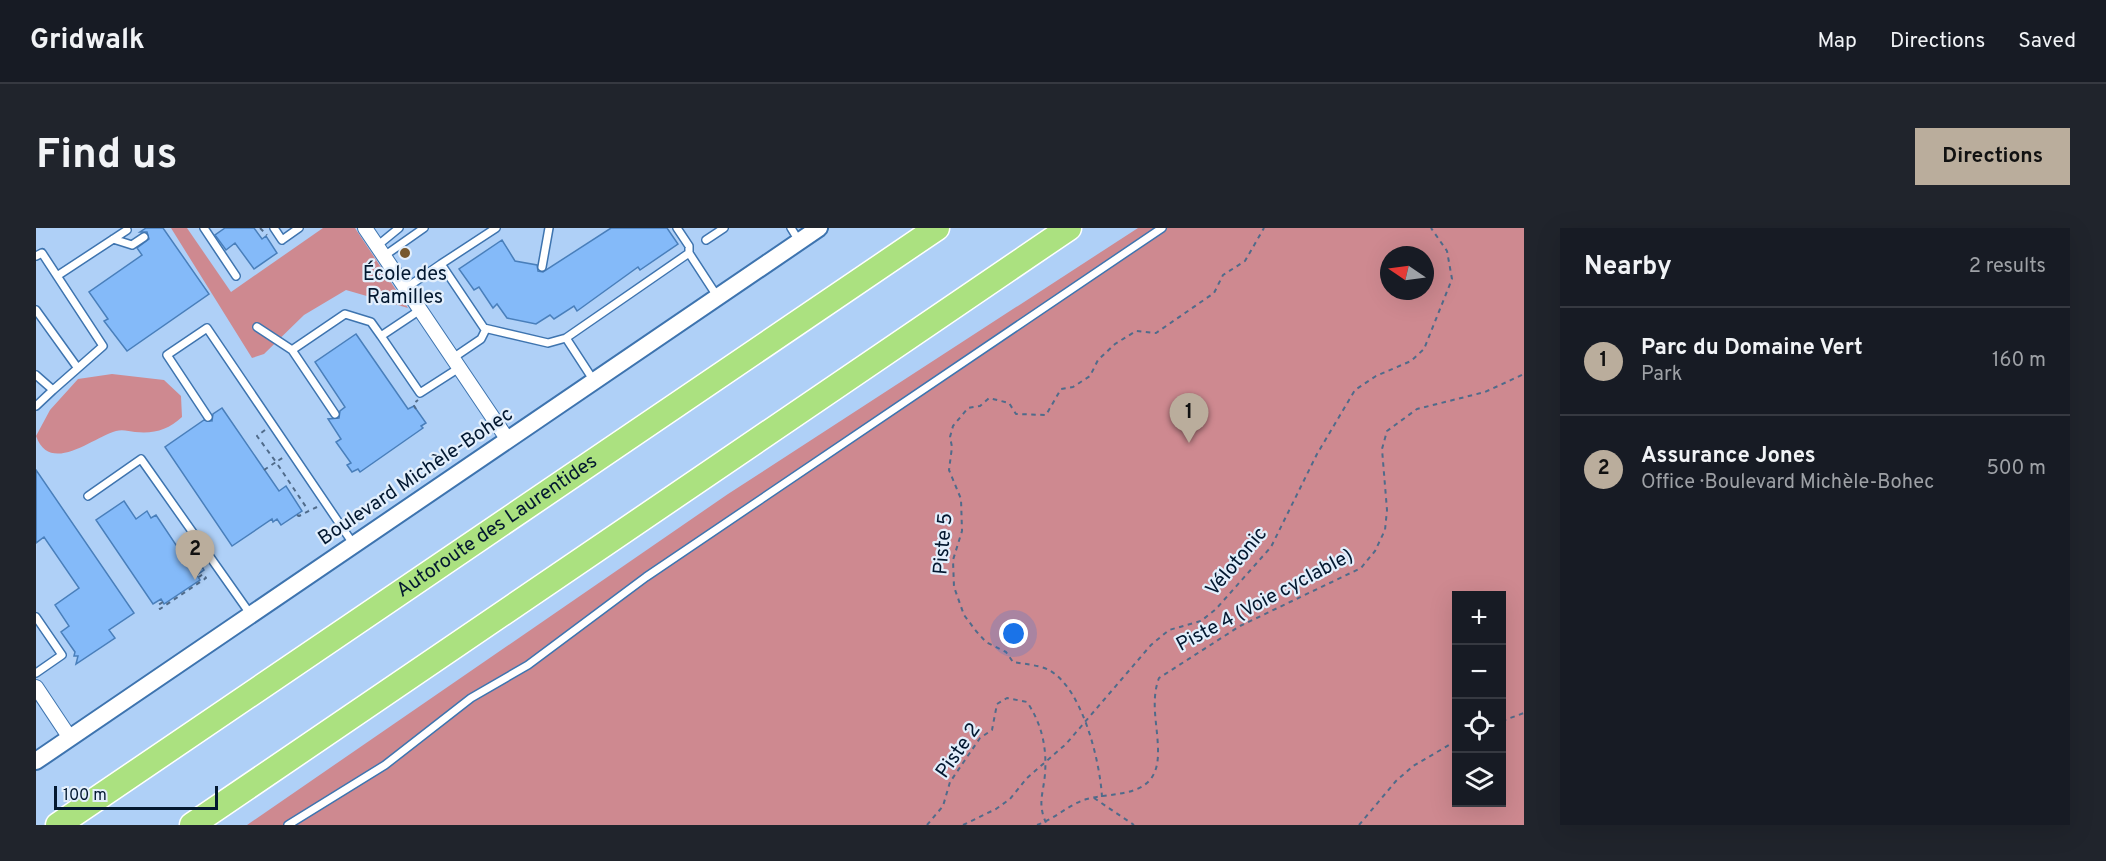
<!DOCTYPE html>
<meta charset="utf-8">
<style>
:root{--surface:#171b24;--page:#20242c;--text:#f1f3f6;--muted:#9ea1a6;--line:#363941;--accent:#baad9c}
body{margin:0;font-family:Overpass,sans-serif;background:var(--page);color:var(--text)}
.controls{position:absolute;right:18px;bottom:18px;display:grid;overflow:hidden;border-radius:0px;box-shadow:0 6px 24px #0002}
.controls button{width:54px;height:54px;display:grid;place-items:center;padding:0;border:0;border-bottom:2px solid var(--line);background:var(--surface);color:var(--text);font:30px sans-serif}
.compass{position:absolute;left:1344px;top:18px;width:54px;height:54px;border-radius:50%;background:var(--surface);box-shadow:0 6px 24px #0002;rotate:283deg}
.scale{position:absolute;left:18px;bottom:15px;width:164px;box-sizing:border-box;padding-left:6px;border:3px solid #031830;border-top:0;font-size:16px;line-height:21px;white-space:nowrap;color:#031830;-webkit-text-stroke:4px #e3effc;paint-order:stroke}
.you{position:absolute;left:978px;top:406px;width:21px;height:21px;margin:-15px;border:4px solid #fff;border-radius:50%;background:#1a73e8;box-shadow:0 0 0 9px #1a73e833}
.badge{display:grid;place-items:center;width:39px;height:39px;border-radius:50%;background:var(--accent);color:#111;font-size:20px;font-weight:700}
.pin{position:absolute;translate:-50% -50px;filter:drop-shadow(0 2px 3px #0008)}
.pin::after{content:'';position:absolute;top:32px;width:21px;height:18px;background:inherit;clip-path:polygon(0 0,100% 0,50% 100%)}
.list{margin:0;padding:0;list-style:none}
h2{display:flex;justify-content:space-between;align-items:center;height:78px;margin:0;padding:0 24px;font-size:26px}
h2 small{font-size:20px;font-weight:400;color:var(--muted)}
.list li{display:grid;grid-template-columns:39px 1fr auto;gap:18px;align-items:center;box-sizing:border-box;height:108px;padding:0 24px;border-top:2px solid var(--line)}
.list b{display:block;font-size:22px;white-space:nowrap}
.list p{margin:0;font-size:20px;white-space:nowrap;color:var(--muted)}
.list em{font-size:20px;font-style:normal;color:var(--muted)}
.icon{flex:none;width:33px;height:33px;fill:none;stroke:currentColor;stroke-width:2;stroke-linecap:round;stroke-linejoin:round}
.map{position:relative;flex:none;width:1488px;height:597px;overflow:hidden;border-radius:0px}
header{display:flex;align-items:center;gap:36px;box-sizing:border-box;height:84px;padding:0 30px;background:var(--surface);border-bottom:2px solid var(--line)}
header strong{font-size:28px}
nav{display:flex;gap:33px;margin-inline-start:auto;font-size:21px}
.intro{display:flex;align-items:center;justify-content:space-between;box-sizing:border-box;height:144px;padding:0 36px}
h1{margin:0;font-size:42px}
.button{padding:15px 27px;border-radius:0px;background:var(--accent);color:#111;font-size:21px;font-weight:700}
main{display:flex;gap:36px;padding:0 36px}
aside{flex:1;background:var(--surface);border-radius:0px;box-shadow:0 6px 24px #0002}
.map>svg:first-child{display:block}
</style>
<header>
<strong>Gridwalk</strong>
<nav><a>Map</a><a>Directions</a><a>Saved</a></nav>
</header>
<div class="intro"><h1>Find us</h1><a class="button">Directions</a></div>
<main>
<div class="map">
<svg width="1488" height="597" viewBox="0 0 1488 597">
<rect width="100%" height="100%" fill="#afd0f7"/>
<path fill="#ce8990" fill-rule="evenodd" d="M135 0H151L195 64 287 0H319L372 80 310 62 268 87 228 126 216 130Z
M1102 0H1488V597H211L692 266ZM1353 27H1389V63H1353ZM1420 368H1466V574H1420Z
M76 146 128 152 145 168 146 189C132 202 118 206 99 204 93 203 86 201 80 203 56 210 14 247 0 208L14 182 42 151Z"/>
<path fill="#84baf9" stroke="#497fbb" stroke-width="1.5" d="M110 0H127L173 66 91 123 68 93 72 91 53 64 106 27 101 20 113 11 111 4H104Z
M189 0H218L226 11 230 8 241 25 218 41 199 15 190 22 179 7Z
M575 0H631L642 16 604 42 602 39 541 83 538 78 518 91 514 87 500 96 471 90 461 76 457 80 443 59 438 62 423 41 466 12 479 33 501 37 502 43 507 44Z
M320 106 372 181 378 178 390 195 385 198 387 200 324 244 322 241 316 244 311 237 315 235 300 214 305 211 292 191 303 190 304 183 309 179 279 134Z
M186 180 243 263 250 258 266 283 245 297 241 291 237 294 236 291 196 318 129 219 168 192 176 193 177 186Z
M0 242 98 385 73 402 79 410 40 436 42 428H38L39 424 25 404 33 398 19 377 43 360 8 309 0 315Z
M88 273 100 291 111 283 115 290 120 287 152 335 160 329 168 342 161 347 164 352 128 376 125 371 117 376 60 292Z"/>
<g fill="none" stroke-linecap="round" stroke-linejoin="round">
<g stroke="#3e74af" stroke-width="10">
<path id="service" d="M168 0 200 48
M238 0 246 12 263 0
M641 0 653 18V25
M755 0 763 13
M77 11 96 17 108 9
M670 12 688 0
M341 18 363 0
M0 28 6 25 67 118 17 162
M348 28 388 0
M405 36 460 0
M506 39 513 0
M21 48 91 2
M370 60 405 36 448 100 512 115 530 110
M0 82 41 139
M384 82 345 108 384 165 423 140
M221 99 256 122
M417 130 445 111 450 101
M0 147 17 162 0 178
M558 153 530 110 653 25 681 68
M299 186 256 122 309 86 335 94 345 108
M172 189 131 127 171 100 318 317
M52 268 105 231 215 387
M0 389 26 427 0 445
M252 597 349 537 435 470 492 437 610 349 1126 0"/>
</g>
<g stroke="#3e74af" stroke-width="16">
<path id="minor" d="M329 0 472 212
M0 459 34 510"/>
</g>
<g stroke="#3e74af" stroke-width="20">
<path id="tertiary" d="M0 533 783 0"/>
</g>
<g stroke="#fff" stroke-width="27">
<g id="motorway">
<path id="s1" d="M22 597 901 0"/>
<path d="M156 597 1033 0"/>
</g>
</g>
<path stroke="#506b8a" stroke-width="2" stroke-dasharray="4.5 4.5" stroke-linecap="butt" d="M224 0 231 7
M380 181 377 176 382 172
M229 202 221 208 240 234 248 229
M228 242 240 234 272 282
M261 287 263 288 281 279
M127 374 122 377 124 381 170 350 167 346 163 349
M1466 493 1488 485
M1066 569C1064 534 1047 461 1013 442 1003 437 988 436 977 434L970 424 950 414 940 403 928 387 918 359 917 332 926 303 925 271 913 242 916 219 914 209 917 198 932 180 944 178 953 170 973 175 980 186 1010 187 1025 161 1037 159 1054 148 1062 132 1079 116 1100 103 1120 105 1178 65 1187 47 1209 33 1228 0
M1058 570 1098 597
M891 597 907 578 914 554 944 510 956 502 961 476 971 470 991 474C1006 496 1011 520 1009 546 1007 568 1001 576 1011 597
M927 597 960 581 974 571 991 550 1030 516 1115 417 1133 402 1165 393 1180 381 1235 319 1281 226 1319 162 1340 148 1375 133 1388 121 1416 51 1411 23 1395 0
M1001 597C1019 591 1033 576 1051 571 1082 563 1123 571 1122 523 1122 498 1114 474 1123 450L1204 398 1325 340 1339 323 1349 302 1351 282 1346 221 1351 203 1381 181 1449 164 1488 146
M1323 597 1360 553 1377 538 1420 513"/>
<use href="#service" stroke="#fff" stroke-width="7"/>
<use href="#minor" stroke="#fff" stroke-width="14"/>
<use href="#tertiary" stroke="#fff" stroke-width="16"/>
<use href="#motorway" stroke="#abe180" stroke-width="24"/>
</g>
<circle fill="#77582d" stroke="#e3effc" stroke-width="2" cx="369" cy="25" r="6"/>
<g text-anchor="middle" dominant-baseline="central" stroke-width="4.5" stroke-linejoin="round" paint-order="stroke">
<g font-size="20" fill="#031830" stroke="#e3effc">
<text x="369" y="47">École des<tspan x="369" dy="23">Ramilles</tspan></text>
</g>
<g font-size="20" fill="#031830" stroke="#e3effc">
<text transform="translate(380 249) rotate(-34)">Boulevard Michèle-Bohec</text>
<text stroke="none"><textPath href="#s1" startOffset="531">Autoroute des Laurentides</textPath></text>
<text transform="translate(908 316) rotate(-85)">Piste 5</text>
<text transform="translate(1201 334) rotate(-50)">Vélotonic</text>
<text transform="translate(1229 373) rotate(-28)">Piste 4 (Voie cyclable)</text>
<text transform="translate(923 523) rotate(-55)">Piste 2</text>
</g>
</g>
</svg>
<div class="controls">
<button>+</button>
<button>−</button>
<button><svg class="icon" aria-label="locate" viewBox="0 0 24 24"><circle cx="12" cy="12" r="6"/><path d="M12 2v4M12 18v4M2 12h4M18 12h4"/></svg></button>
<button><svg class="icon" aria-label="layers" viewBox="0 0 24 24"><path d="M12 4l9 5-9 5-9-5zM3 14l9 5 9-5"/></svg></button>
</div>
<svg class="compass" viewBox="-18 -18 36 36"><path d="M0-13l5 13h-10z" fill="#e53935"/><path d="M0 13l5-13h-10z" fill="#9ea1a6"/></svg>
<div class="scale">100 m</div>
<div class="you"></div>
<div class="pin badge" style="left:1153px;top:215px">1</div>
<div class="pin badge" style="left:159px;top:352px">2</div>
</div>
<aside>
<h2>Nearby<small>2 results</small></h2>
<ul class="list">
<li><span class="badge">1</span><div><b>Parc du Domaine Vert</b><p>Park</p></div><em>160 m</em></li>
<li><span class="badge">2</span><div><b>Assurance Jones</b><p>Office · Boulevard Michèle-Bohec</p></div><em>500 m</em></li>
</ul>
</aside>
</main>
